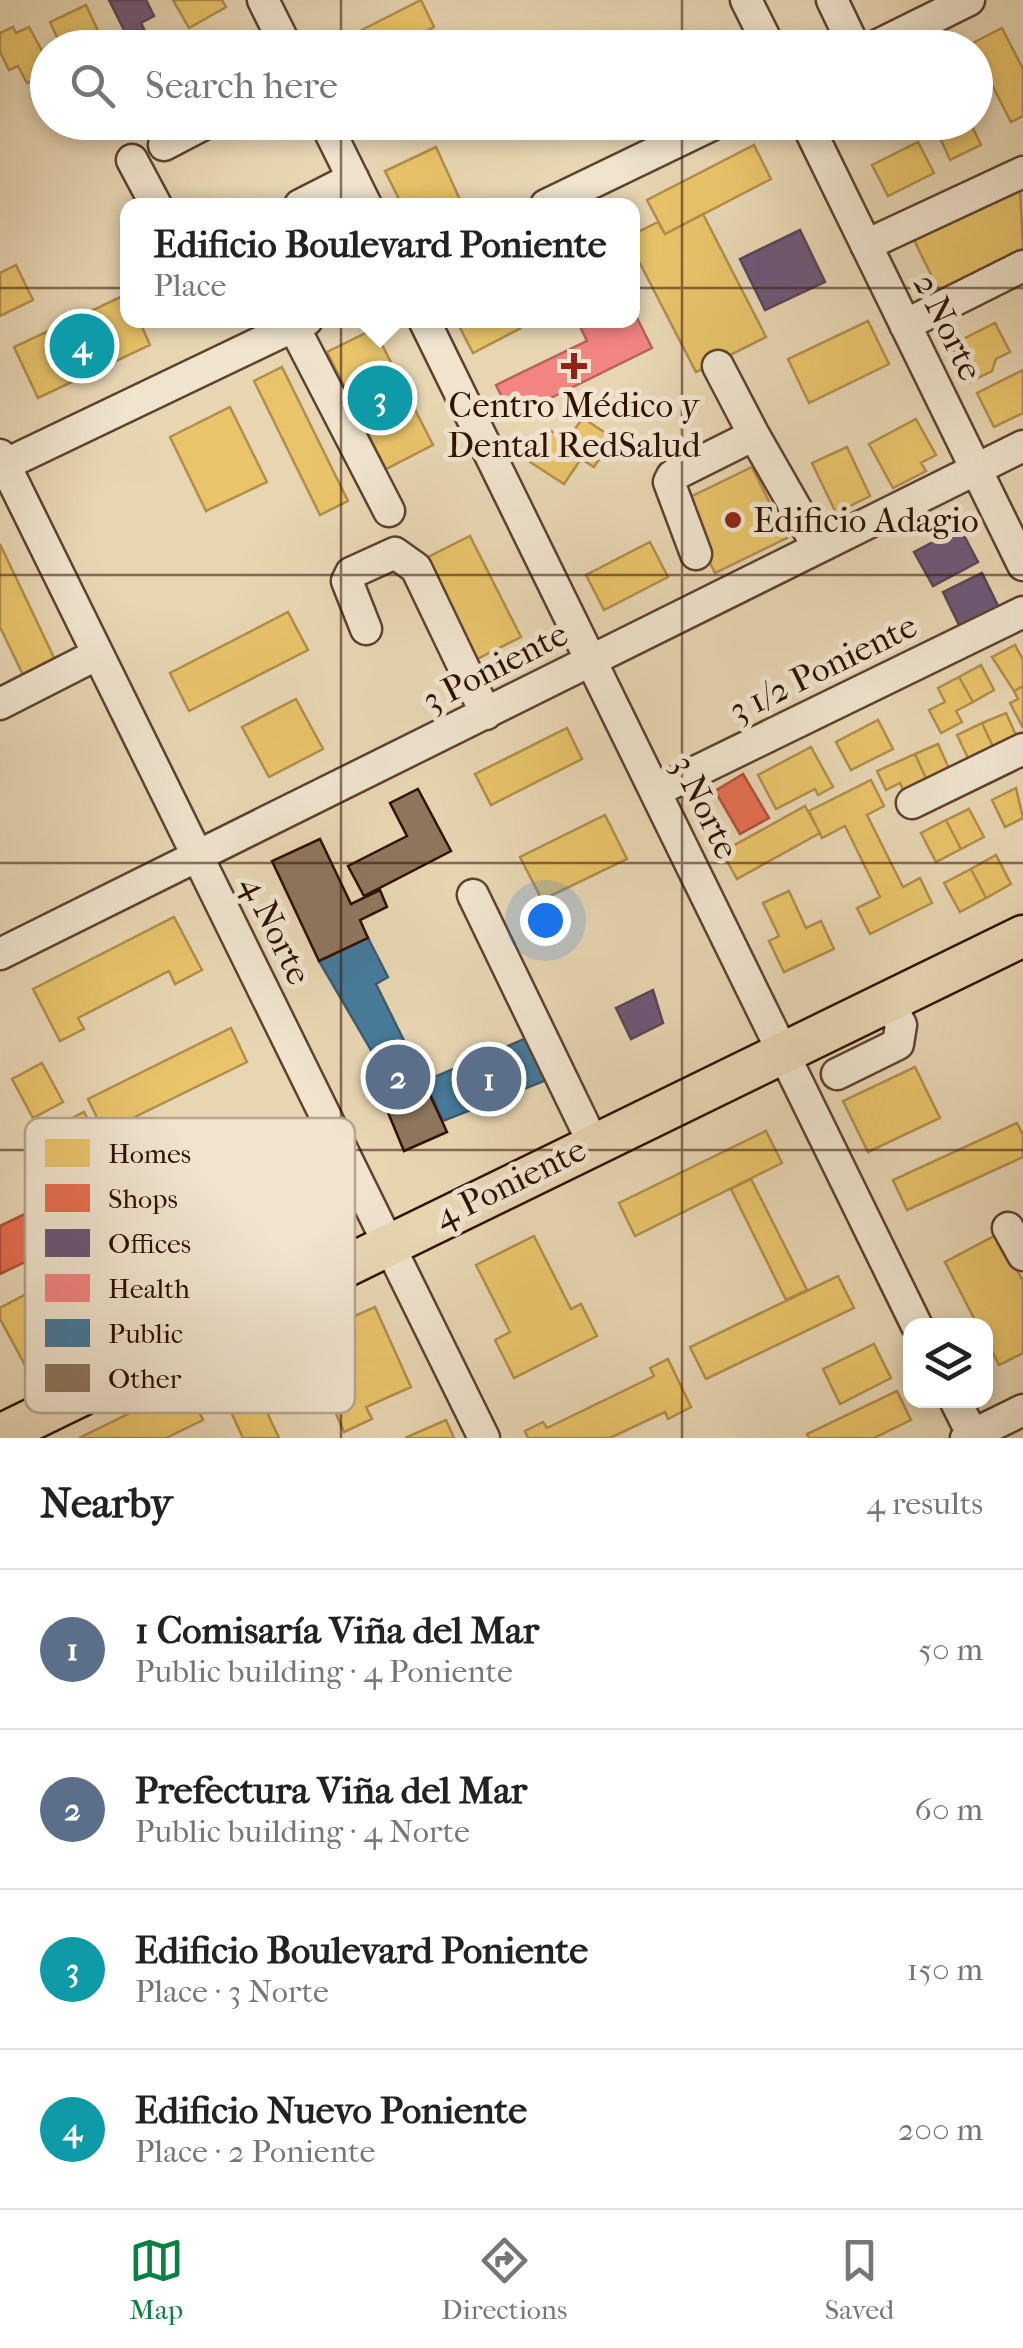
<!DOCTYPE html>
<meta charset="utf-8">
<style>
:root{--surface:#fff;--page:#f6f6f6;--text:#222;--muted:#767676;--line:#e0e0e0;--accent:#0b8043}
body{margin:0;font-family:"IM FELL French Canon",serif;background:var(--page);color:var(--text)}
.controls{position:absolute;right:30px;bottom:30px;display:grid;overflow:hidden;border-radius:20px;box-shadow:0 5px 15px #0003}
.controls button{width:90px;height:90px;display:grid;place-items:center;padding:0;border:0;border-bottom:2px solid var(--line);background:var(--surface);color:var(--text);font:50px sans-serif}
.you{position:absolute;left:545px;top:920px;width:35px;height:35px;margin:-25px;border:8px solid #fff;border-radius:50%;background:#1a73e8;box-shadow:0 0 0 15px #1a73e833}
.badge{display:grid;place-items:center;width:65px;height:65px;border-radius:50%;background:var(--accent);color:#fff;font-size:32px;font-weight:700}
.pin{position:absolute;translate:-50% -50%;border:5px solid #fff;box-shadow:0 2px 10px #0006}
.popup{position:absolute;left:120px;top:198px;width:520px;height:130px;box-sizing:border-box;display:grid;place-content:center;border-radius:20px;background:var(--surface);filter:drop-shadow(0 2px 8px #0005);font-size:32px;white-space:nowrap;color:var(--muted)}
.popup b{font-size:38px;color:var(--text)}
.popup::after{content:'';position:absolute;left:50%;top:100%;margin-left:-20px;border:20px solid transparent;border-top-color:var(--surface)}
.list{margin:0;padding:0;list-style:none}
h2{display:flex;justify-content:space-between;align-items:center;height:130px;margin:0;padding:0 40px;font-size:42px}
h2 small{font-size:32px;font-weight:400;color:var(--muted)}
.list li{display:grid;grid-template-columns:65px 1fr auto;gap:30px;align-items:center;box-sizing:border-box;height:160px;padding:0 40px;border-top:2px solid var(--line)}
.list b{display:block;font-size:38px;white-space:nowrap}
.list p{margin:0;font-size:32px;white-space:nowrap;color:var(--muted)}
.list em{font-size:32px;font-style:normal;color:var(--muted)}
.icon{flex:none;width:55px;height:55px;fill:none;stroke:currentColor;stroke-width:2;stroke-linecap:round;stroke-linejoin:round}
.map{position:relative;flex:none;width:1023px;height:1438px;overflow:hidden}
.search{position:absolute;background:var(--surface);box-shadow:0 5px 15px #0003;left:30px;right:30px;top:30px;height:110px;display:flex;align-items:center;gap:25px;box-sizing:border-box;padding:0 35px;border-radius:55px;color:var(--muted);font-size:38px}
.sheet{height:770px;background:var(--surface)}
nav{display:flex;justify-content:space-around;align-items:center;box-sizing:border-box;height:140px;border-top:2px solid var(--line);background:var(--surface);font-size:28px;color:var(--muted)}
nav a{display:grid;justify-items:center;gap:5px}
nav .on{color:var(--accent)}
.map>svg:first-child{display:block}
</style>
<div class="map">
<svg width="1023" height="1438" viewBox="0 0 1023 1438">
<rect width="100%" height="100%" fill="#e8d6b3"/>
<filter id="stains"><feTurbulence type="fractalNoise" baseFrequency=".002" numOctaves="4"/><feColorMatrix values="0 0 0 0 .2 0 0 0 0 .09 0 0 0 0 .02 0 0 0 .5 -.17"/></filter>
<radialGradient id="worn" r=".72"><stop offset=".6" stop-color="#630" stop-opacity="0"/><stop offset="1" stop-color="#630" stop-opacity=".3"/></radialGradient>
<path fill="#e9c46a" stroke="#b18e4b" stroke-width="2.5" d="M173 0H222L226 7 189 28Z
M421 0 434 27 394 48H326Z
M86 5 106 48H62L50 22Z
M13 27 16 33 29 27 48 62V72L27 83 18 66 9 70 0 52V33Z
M1002 28 1023 69V116L1011 122 971 44Z
M933 122H970L981 145 950 160Z
M918 142 934 173 888 196 872 165Z
M754 145 771 179 665 234 647 200Z
M436 147 462 204 402 205 385 171Z
M1020 187 1023 249 939 291 914 240Z
M703 214 766 337 696 372 632 248V235L658 222 665 234Z
M16 265 33 300 0 316V273Z
M127 294 128 320H139L150 345 38 398 14 347Z
M456 320H518L521 328 473 353Z
M868 321 889 364 809 403 788 359Z
M995 323 1010 352 996 359 992 371 970 382 951 345Z
M374 329 433 445 386 469 327 352Z
M282 367 348 501 320 515 254 381Z
M1023 370V413L994 427 977 393Z
M230 407 267 482 206 511 170 437Z
M583 418 613 438 594 467 581 459 564 484 530 462 551 431 566 441Z
M916 419 936 455 921 463 926 471 893 488 869 444Z
M847 447 870 496 836 513 812 463Z
M752 467 787 538 715 573 680 502Z
M470 536 521 637 475 660 424 559Z
M650 542 668 577 604 610 586 575Z
M0 544 57 664 25 679 0 627Z
M288 612 308 650 189 711 170 673Z
M1015 645 1023 660V686L1014 691 992 657Z
M981 665 994 690 973 702 959 677Z
M959 677 973 702 956 711 962 722 941 733 929 710 945 702 938 688Z
M1023 686V728L1010 703 1018 699 1014 691Z
M296 699 323 749 269 777 242 727Z
M1006 713 1019 742 996 753 982 723Z
M878 720 893 749 851 770 836 742Z
M982 723 996 753 971 764 957 735Z
M567 728 582 759 491 805 475 774Z
M938 744 951 773 928 783 915 754Z
M811 747 833 787 818 795 815 789 776 809 758 775Z
M915 754 928 783 905 794 900 783 886 790 877 771Z
M871 780 884 806 867 815 903 887 920 878 932 903 870 934 857 908 880 897 845 826 822 838 809 811Z
M1016 788 1023 818 1005 827 992 800Z
M805 806 820 833 737 879 722 852Z
M969 809 984 837 961 849 946 820Z
M605 815 627 859 542 900 520 857Z
M946 820 961 849 936 862 921 833Z
M996 855 1011 884 986 898 971 869Z
M971 869 986 898 960 912 944 883Z
M789 891 806 928 821 921 834 949 784 972 769 941 779 936 763 903Z
M174 917 202 970 175 984 169 971 78 1018 84 1029 60 1041 33 989Z
M231 1028 247 1062 104 1132 88 1099Z
M42 1063 63 1102 33 1118 12 1079Z
M915 1067 940 1118 868 1152 843 1101Z
M84 1112 96 1135 42 1162 31 1139Z
M1017 1123 1023 1135V1157L907 1210 893 1180Z
M766 1131 782 1163 635 1236 619 1203Z
M92 1165 108 1199 73 1217 56 1183Z
M751 1179 807 1290 786 1300 731 1189Z
M118 1213 139 1255 99 1276 78 1234Z
M998 1234 1023 1281V1353L999 1365 986 1339V1326H978L945 1262Z
M534 1236 571 1309 581 1304 597 1336 514 1378 495 1340 510 1332 476 1265Z
M838 1276 854 1308 706 1379 690 1347Z
M53 1280 82 1335 25 1365 0 1319V1308Z
M375 1307 411 1387 366 1407 372 1419 344 1432 303 1339Z
M874 1344 891 1378 840 1404 823 1369Z
M242 1359 279 1438H243L213 1373Z
M668 1359 691 1407 668 1419 665 1412 610 1438H528L525 1431 543 1422 547 1428 654 1376 650 1368Z
M187 1385 203 1420 166 1438H79Z
M897 1391 911 1420 874 1438H809L807 1434Z
M446 1420 454 1438H405Z"/>
<path fill="#e76f51" stroke="#b0533a" stroke-width="2.5" d="M743 774 769 818 740 834 715 791Z
M306 1140 322 1169 225 1222 210 1194Z
M25 1214 44 1253 0 1274V1226Z"/>
<path fill="#6d597a" stroke="#5a4356" stroke-width="2.5" d="M109 0H146L154 16 141 23 144 29 128 38Z
M800 230 825 282 765 310 740 259Z
M960 528 978 562 933 586 914 552Z
M982 573 1001 612 962 631 943 592Z
M653 990 663 1023 631 1039 616 1008Z
M325 1192 346 1232 248 1281 228 1241Z"/>
<path fill="#f28482" stroke="#b8625c" stroke-width="2.5" d="M632 308 652 348 512 417 496 385 587 341 577 320H632Z
M168 1143 214 1233 172 1253 127 1163Z"/>
<path fill="#457b9d" stroke="#3e5b6f" stroke-width="2.5" d="M368 938 388 977 376 984 418 1069 389 1081 319 961Z
M536 1034 554 1077 443 1121 425 1081Z"/>
<path fill="#8f775f" stroke="#2f1103" stroke-width="2.5" d="M418 789 451 851 364 896 348 866 407 836 390 803Z
M320 839 351 904 380 890 387 907 360 920 368 938 319 961 272 861Z
M418 1069 447 1132 404 1151 377 1086Z"/>
<g fill="none" stroke-linecap="round" stroke-linejoin="round">
<g stroke="#5d422f" stroke-width="35">
<path id="minor" d="M263 0 287 48
M746 0 770 48
M832 0 855 48
M872 48 969 0
M325 122 366 205
M806 122 1023 565
M164 145 208 122
M132 160 156 205
M300 205 353 178
M546 205 718 122
M866 245 1023 172
M424 320 917 1326
M905 325 1023 266
M294 327 389 511
M718 366 754 435
M0 455 484 1438
M0 467 307 320
M696 554 669 482 672 476 754 435 818 547
M366 629 347 581 351 573 395 553 416 568 486 714
M0 704 98 654
M656 791 1023 612
M912 803 1023 749
M473 895 593 1143
M0 954 1023 446
M837 1074 898 1044 901 1025 889 1001
M1008 1228 1023 1255
M208 1331 193 1292 222 1273
M955 1400 974 1438
M966 1438 1023 1410"/>
</g>
<g stroke="#2f1103" stroke-width="45">
<path id="major" d="M0 1435 1023 936"/>
</g>
<use href="#minor" stroke="#f0e4ce" stroke-width="30"/>
<use href="#major" stroke="#e8d6b3" stroke-width="40"/>
</g>
<path fill="none" stroke="#2f1103" stroke-width="2.5" stroke-opacity="0.55" d="M341 0V48M682 0V48M341 122V1438M682 122V1438M0 288H1023M0 575H1023M0 863H1023M0 1150H1023"/>
<g fill="#8f2418" stroke="#f0e4ce" stroke-width="4">
<path d="M569 351h10v10h10v10h-10v10h-10v-10h-10v-10h10z"/>
<circle cx="733" cy="520" r="10"/>
</g>
<g text-anchor="middle" dominant-baseline="central" stroke-width="10" stroke-linejoin="round" paint-order="stroke">
<g font-size="35" fill="#2f1103" stroke="#f0e4ce">
<text transform="translate(948 327) rotate(64)">2 Norte</text>
<text transform="translate(495 667) rotate(-27)">3 Poniente</text>
<text transform="translate(823 668) rotate(-26)">3 1/2 Poniente</text>
<text transform="translate(705 807) rotate(64)">3 Norte</text>
<text transform="translate(276 930) rotate(64)">4 Norte</text>
<text transform="translate(510 1183) rotate(-26)">4 Poniente</text>
</g>
<g font-size="35" fill="#2f1103" stroke="#f0e4ce">
<text x="574" y="405">Centro Médico y<tspan x="574" dy="40">Dental RedSalud</tspan></text>
<text x="753" y="520" text-anchor="start">Edificio Adagio</text>
</g>
</g>
<rect x="25" y="1118" width="330" height="295" rx="15" fill="#f0e4ce" stroke="#b6a591" stroke-width="2.5"/>
<rect x="45" y="1139" width="45" height="28" fill="#e9c46a"/>
<rect x="45" y="1184" width="45" height="28" fill="#e76f51"/>
<rect x="45" y="1229" width="45" height="28" fill="#6d597a"/>
<rect x="45" y="1274" width="45" height="28" fill="#f28482"/>
<rect x="45" y="1319" width="45" height="28" fill="#457b9d"/>
<rect x="45" y="1364" width="45" height="28" fill="#8f775f"/>
<g font-size="28" fill="#2f1103">
<text x="108" y="1163">Homes</text>
<text x="108" y="1208">Shops</text>
<text x="108" y="1253">Offices</text>
<text x="108" y="1298">Health</text>
<text x="108" y="1343">Public</text>
<text x="108" y="1388">Other</text>
</g>
<rect width="100%" height="100%" filter="url(#stains)"/>
<rect width="100%" height="100%" fill="url(#worn)"/>
</svg>
<div class="controls">
<button><svg class="icon" aria-label="layers" viewBox="0 0 24 24"><path d="M12 4l9 5-9 5-9-5zM3 14l9 5 9-5"/></svg></button>
</div>
<div class="you"></div>
<div class="pin badge" style="left:489px;top:1079px;background:#5c6f8a">1</div>
<div class="pin badge" style="left:398px;top:1077px;background:#5c6f8a">2</div>
<div class="pin badge" style="left:380px;top:398px;background:#0f9aa8">3</div>
<div class="popup"><b>Edificio Boulevard Poniente</b>Place</div>
<div class="pin badge" style="left:82px;top:346px;background:#0f9aa8">4</div>
<div class="search"><svg class="icon" aria-label="search" viewBox="0 0 24 24"><circle cx="10" cy="10" r="6"/><path d="M15 15l6 6"/></svg>Search here</div>
</div>
<section class="sheet">
<h2>Nearby<small>4 results</small></h2>
<ul class="list">
<li><span class="badge" style="background:#5c6f8a">1</span><div><b>1 Comisaría Viña del Mar</b><p>Public building · 4 Poniente</p></div><em>50 m</em></li>
<li><span class="badge" style="background:#5c6f8a">2</span><div><b>Prefectura Viña del Mar</b><p>Public building · 4 Norte</p></div><em>60 m</em></li>
<li><span class="badge" style="background:#0f9aa8">3</span><div><b>Edificio Boulevard Poniente</b><p>Place · 3 Norte</p></div><em>150 m</em></li>
<li><span class="badge" style="background:#0f9aa8">4</span><div><b>Edificio Nuevo Poniente</b><p>Place · 2 Poniente</p></div><em>200 m</em></li>
</ul>
</section>
<nav>
<a class="on"><svg class="icon" aria-label="map" viewBox="0 0 24 24"><path d="M3 6l6-2 6 2 6-2v14l-6 2-6-2-6 2zM9 4v14M15 6v14"/></svg>Map</a>
<a><svg class="icon" aria-label="directions" viewBox="0 0 24 24"><path d="M12 3l9 9-9 9-9-9zM9 14v-3h6M13 9l2 2-2 2"/></svg>Directions</a>
<a><svg class="icon" aria-label="saved" viewBox="0 0 24 24"><path d="M7 4h10v16l-5-4-5 4z"/></svg>Saved</a>
</nav>
